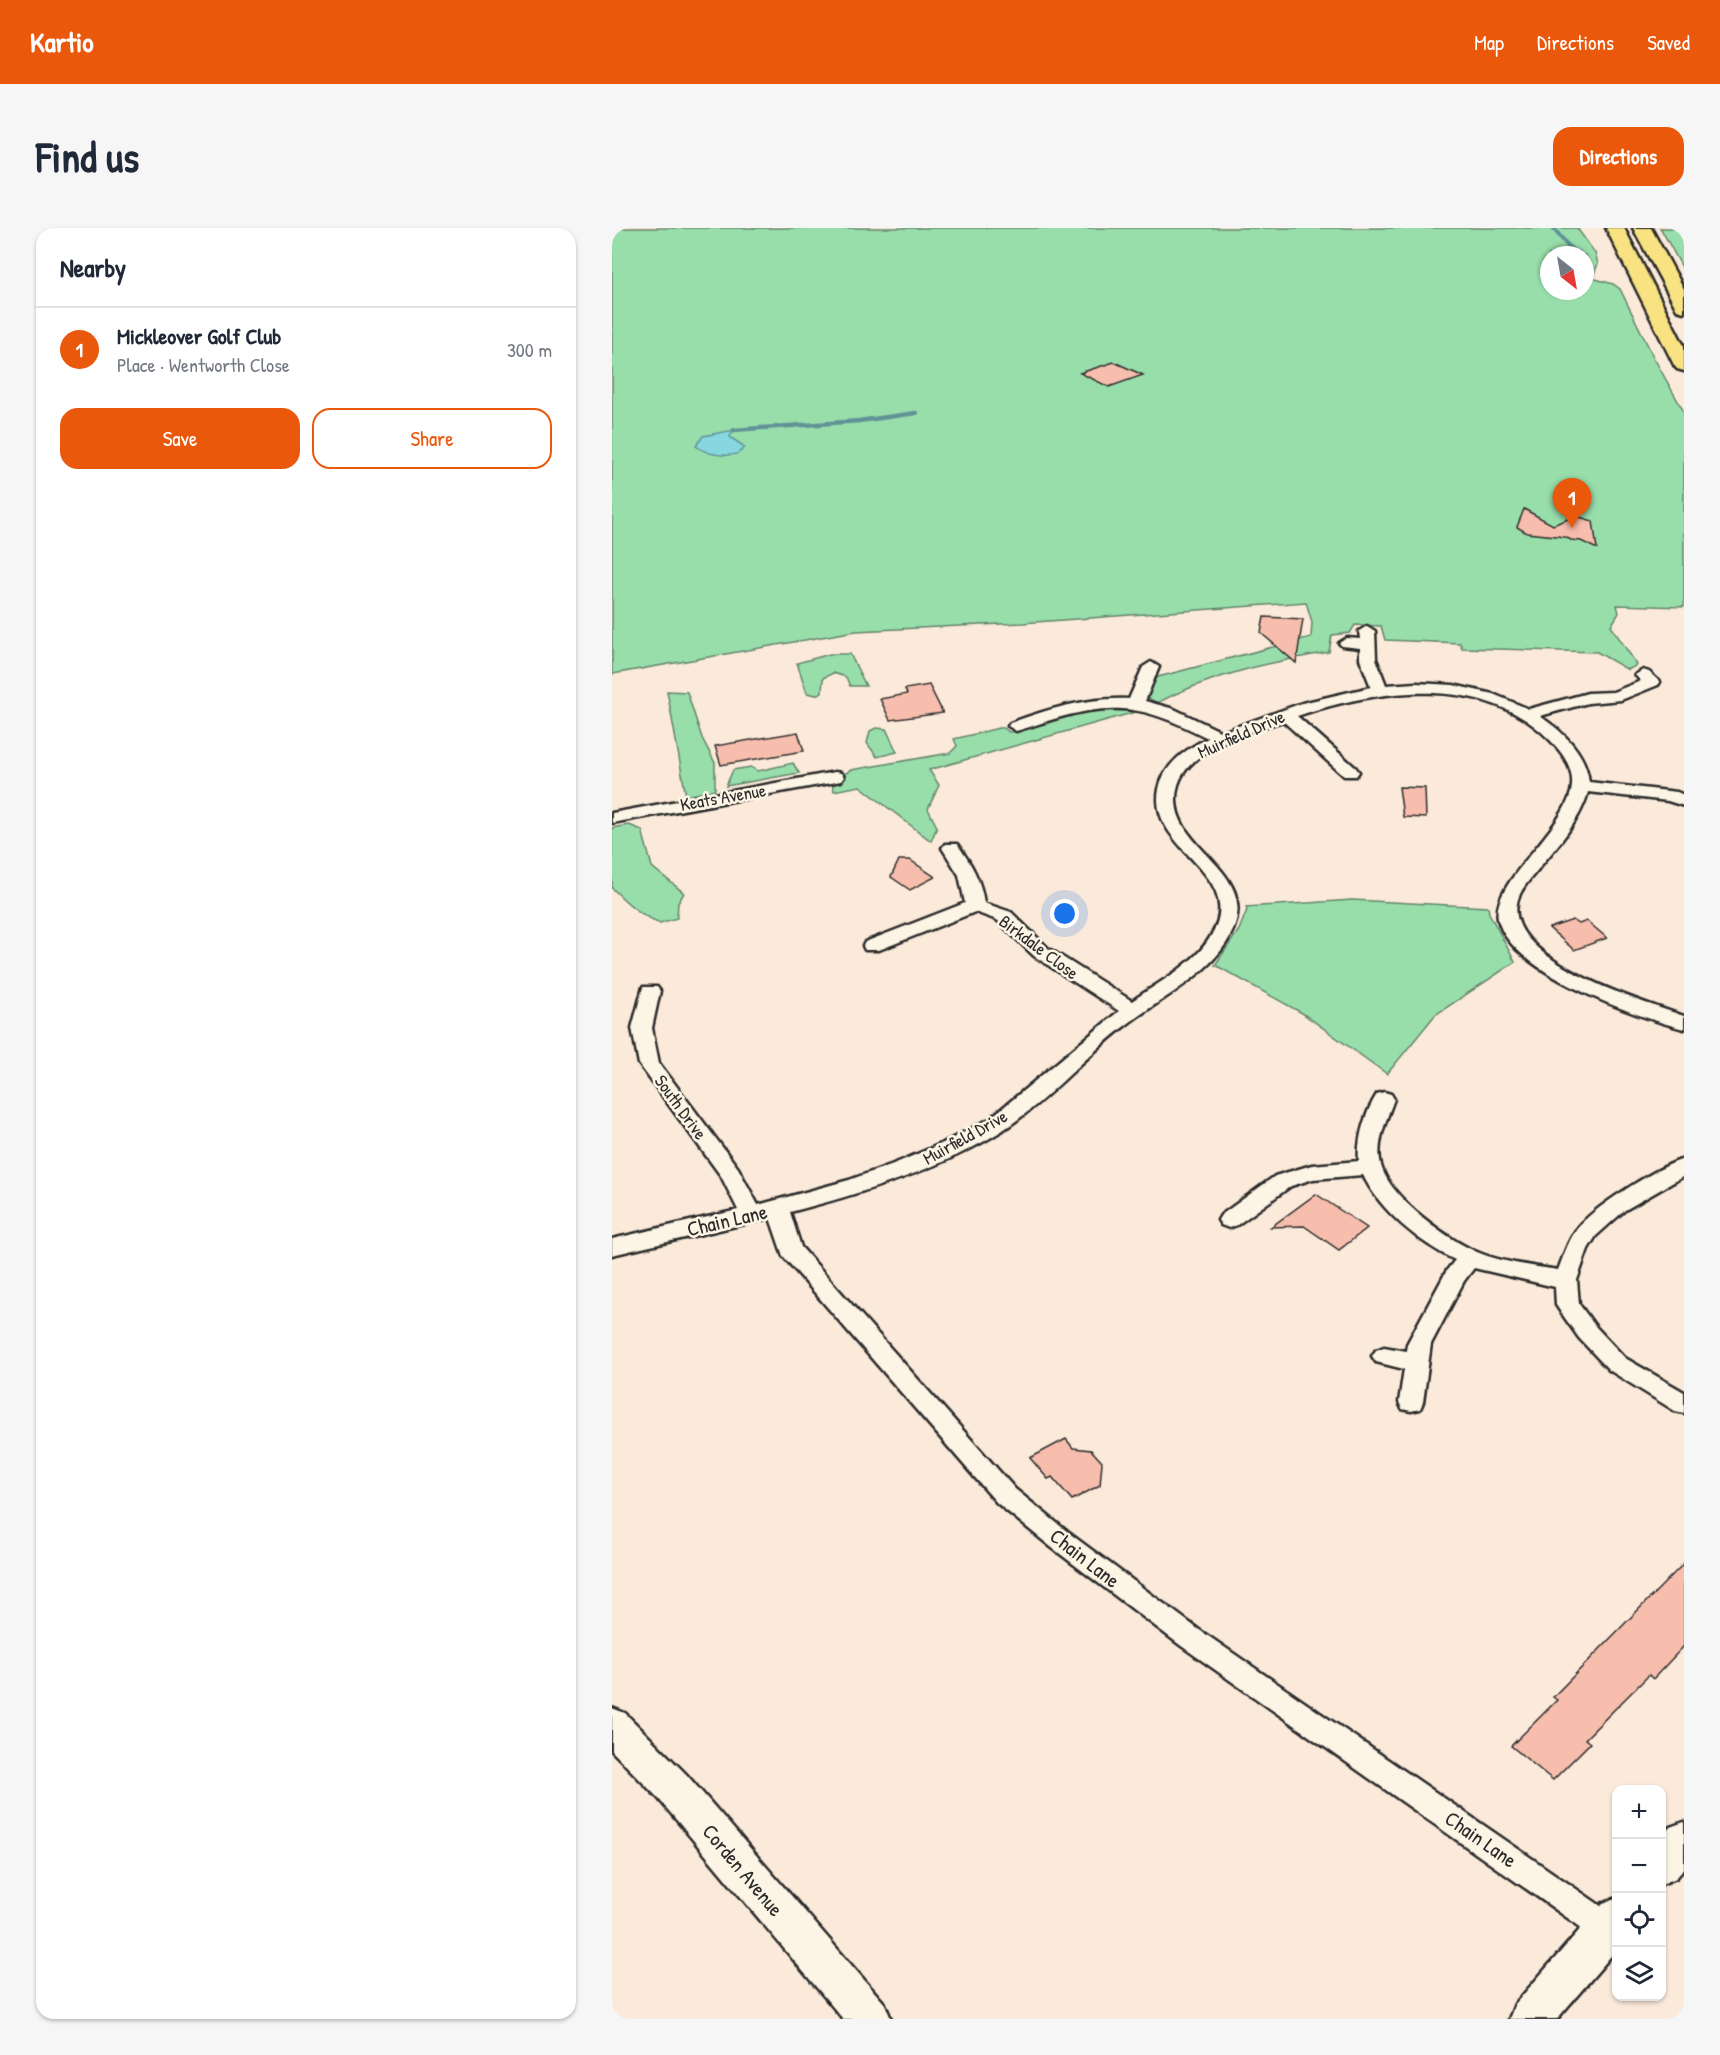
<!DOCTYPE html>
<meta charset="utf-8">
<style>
:root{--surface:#fff;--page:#f6f6f7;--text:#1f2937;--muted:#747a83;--line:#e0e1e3;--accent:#ea580c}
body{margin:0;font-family:"Patrick Hand",sans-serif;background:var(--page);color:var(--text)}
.controls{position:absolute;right:18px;bottom:18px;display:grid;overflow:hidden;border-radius:12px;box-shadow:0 2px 4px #0004}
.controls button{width:54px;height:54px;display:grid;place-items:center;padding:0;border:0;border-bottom:2px solid var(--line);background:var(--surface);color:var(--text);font:30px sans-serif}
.compass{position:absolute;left:928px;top:18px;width:54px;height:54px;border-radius:50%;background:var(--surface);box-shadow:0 2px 4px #0004;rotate:149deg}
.you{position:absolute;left:453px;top:686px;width:21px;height:21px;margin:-15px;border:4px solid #fff;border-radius:50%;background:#1a73e8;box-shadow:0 0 0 9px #1a73e833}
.badge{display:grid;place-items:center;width:39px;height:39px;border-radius:50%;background:var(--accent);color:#fff;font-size:20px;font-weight:700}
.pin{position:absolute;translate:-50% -50px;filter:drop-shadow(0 2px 3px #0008)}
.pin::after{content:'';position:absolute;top:32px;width:21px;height:18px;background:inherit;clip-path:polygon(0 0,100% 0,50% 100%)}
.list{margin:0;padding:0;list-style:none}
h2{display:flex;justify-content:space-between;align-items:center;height:78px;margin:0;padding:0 24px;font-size:26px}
h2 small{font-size:20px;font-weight:400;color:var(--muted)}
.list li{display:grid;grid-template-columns:39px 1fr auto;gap:18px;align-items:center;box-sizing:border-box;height:84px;padding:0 24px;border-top:2px solid var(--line)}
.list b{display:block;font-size:22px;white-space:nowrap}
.list p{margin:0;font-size:20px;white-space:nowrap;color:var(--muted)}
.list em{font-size:20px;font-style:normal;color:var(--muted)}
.actions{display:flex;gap:12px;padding:18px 24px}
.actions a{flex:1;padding:14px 0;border:2px solid var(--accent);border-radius:18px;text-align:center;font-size:21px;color:var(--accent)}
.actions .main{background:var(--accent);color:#fff}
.icon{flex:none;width:33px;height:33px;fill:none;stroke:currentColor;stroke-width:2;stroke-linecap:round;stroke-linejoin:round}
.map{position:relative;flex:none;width:1072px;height:1791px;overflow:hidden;border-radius:18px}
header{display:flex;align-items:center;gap:36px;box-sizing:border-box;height:84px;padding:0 30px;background:var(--accent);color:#fff}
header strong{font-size:28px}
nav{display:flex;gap:33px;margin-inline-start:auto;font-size:21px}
.intro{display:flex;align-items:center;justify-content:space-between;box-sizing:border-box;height:144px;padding:0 36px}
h1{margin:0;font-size:42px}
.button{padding:15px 27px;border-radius:18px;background:var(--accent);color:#fff;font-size:21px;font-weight:700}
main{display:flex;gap:36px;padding:0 36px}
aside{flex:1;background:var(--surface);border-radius:18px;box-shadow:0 2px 4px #0004}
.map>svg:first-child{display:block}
</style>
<header>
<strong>Kartio</strong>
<nav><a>Map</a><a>Directions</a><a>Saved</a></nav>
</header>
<div class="intro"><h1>Find us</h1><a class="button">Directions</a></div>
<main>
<aside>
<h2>Nearby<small></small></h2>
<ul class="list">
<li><span class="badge">1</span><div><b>Mickleover Golf Club</b><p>Place · Wentworth Close</p></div><em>300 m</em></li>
</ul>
<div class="actions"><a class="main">Save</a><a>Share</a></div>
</aside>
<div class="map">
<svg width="1072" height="1791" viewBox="0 0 1072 1791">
<rect width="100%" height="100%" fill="#fbeada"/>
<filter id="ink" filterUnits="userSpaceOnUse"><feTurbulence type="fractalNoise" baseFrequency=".0167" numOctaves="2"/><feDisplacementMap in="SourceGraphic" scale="12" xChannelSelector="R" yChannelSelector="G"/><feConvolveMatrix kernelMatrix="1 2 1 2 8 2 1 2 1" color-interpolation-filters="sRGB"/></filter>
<g filter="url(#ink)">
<path fill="#98deab" stroke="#62846b" stroke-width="1.5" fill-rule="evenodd" d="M0 0H965L983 25 986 36 980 50 1001 56 1008 61 1043 132 1072 184V379L1005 377 1007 385 999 398 1025 437 1016 442 985 424 850 420 848 415 773 412 769 398 743 397 738 405 720 407 717 424C659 434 598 447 545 475L536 470 537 458 546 449 699 409 700 394 694 374 410 395 244 403 0 446ZM937 27H973V63H937Z
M1048 0H1072V43L1049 1Z
M218 426H238L254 458H238L234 449 221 445 211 450 210 464 204 467 195 465 185 435Z
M55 463 75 464 90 510 103 535V562L74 568Z
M498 479 527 483 317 542 327 557 316 581 325 599 319 613 248 558 222 563 220 556 225 550 239 542 338 525 345 518 342 511 387 500H392L397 504 404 503 465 485Z
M264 500 274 501 285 524 265 529 255 515 258 503Z
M181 535 187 545 114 558 121 542 139 539 146 543Z
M17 597 30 602 40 639 72 665 66 675 65 690 48 695C28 687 15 675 0 660V600Z
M740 672 876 679 877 685 903 734 823 787 775 846 690 785 603 737 627 702 635 682 634 679Z"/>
<path fill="#86d7df" stroke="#629297" stroke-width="1.5" d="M122 202 118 208 119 210 133 219C125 233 95 227 84 218L91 208Z"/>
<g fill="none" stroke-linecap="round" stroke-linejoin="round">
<path stroke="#629297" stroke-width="4.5" d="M941 0 961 24 967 25
M122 202 247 193 304 185"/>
</g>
<path fill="#f7bead" stroke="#2b2b2b" stroke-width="1.5" d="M502 134 531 147 497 159 468 145Z
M912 281 941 297 964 288 981 293 985 321 969 313 959 312 953 309 915 305 905 299Z
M652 389 691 391 684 435 649 405Z
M317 457 331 485 278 492 268 471 295 466 293 461Z
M186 504 192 523 109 537 103 518Z
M787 559 813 560 814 590 791 589Z
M287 632H298L323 649 298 662 279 649Z
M961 692 967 696 975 693 995 710 962 722 937 700Z
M704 966 755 1000 727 1022 692 998 659 999Z
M454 1211 461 1220 479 1222 490 1234 488 1257 460 1272 440 1249 436 1251 418 1230Z
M1072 1335V1418L1041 1451 1037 1447 973 1511 978 1515 941 1552 899 1518 945 1472 941 1469Z"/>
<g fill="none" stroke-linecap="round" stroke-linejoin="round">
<g stroke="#2b2b2b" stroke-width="5">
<path id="street" d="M755 398 763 403 764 431 774 457 804 455 841 457 881 466 917 481 976 465 1001 464 1029 453 1023 447 1031 442 1037 444 1048 454 1046 457 1009 472 976 475 928 488C951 504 974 524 977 554L1065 564 1072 567V578L1056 573 976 564C968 593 946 617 927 640 921 648 912 657 908 666 879 729 1031 774 1072 788V801C1025 789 897 744 886 691 879 655 949 605 959 564 964 543 952 526 938 512 873 445 764 461 685 488L744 540 747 544 744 548H732L671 493C638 503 572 522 565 561 553 620 647 639 621 702 605 741 557 766 525 789 479 821 443 866 397 898 337 939 248 966 178 984L189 1019 403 1261 457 1305 586 1401 1005 1689V1711L995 1714 984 1710 568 1417 439 1319 385 1275 171 1028 158 990 0 1027V1011L126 982 109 948 27 836 20 800 31 759H45L48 763 40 800 47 835 126 940 146 977 237 952 284 935 331 915 376 892 507 783 422 728 385 692 363 684 267 722H253L251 718 253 714 353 675 347 647 330 620 333 616H345C359 635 369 652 372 675L399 684 436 720 520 773C547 754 584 736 600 706 635 644 535 622 547 561 552 536 574 521 596 510 540 482 511 472 449 489 434 493 419 499 404 503L396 498 398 495C436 481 477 469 517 471L531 439 539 434 547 439 533 473 562 481 610 504 690 475 759 459 748 431V420L730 418 727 415 735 410 748 411 747 403Z
M223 544 229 545 232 549 229 553 0 595V585Z
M772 864 779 866 782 871C775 891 763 915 769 937 777 970 840 1015 870 1026 894 1035 921 1038 946 1042 952 1027 957 1009 969 996 986 977 1047 938 1072 931V948L1013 982 984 1008 976 1021 965 1052 967 1076 983 1098 1013 1130 1072 1164V1185L1063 1183 997 1142 967 1110 948 1083 944 1077 943 1059 862 1040 852 1053 819 1116 811 1174 808 1181 799 1183 790 1181 787 1174 792 1141 764 1134 760 1128 764 1122 772 1119 794 1123 795 1116 835 1042 843 1032C808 1015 768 983 751 947L701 951 679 958 625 997 617 1000 609 997 606 992 609 987 663 948 700 937 747 933C745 911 753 885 765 866Z"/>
</g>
<g stroke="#2b2b2b" stroke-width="5">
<path id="secondary" d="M0 1480 13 1485 74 1546 273 1776 279 1791H231L46 1570 0 1523Z
M1072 1594V1641L1064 1650 1050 1656V1609L1058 1599Z
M1005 1670V1721L945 1791H897L903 1776 991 1675Z"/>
</g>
<g stroke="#2b2b2b" stroke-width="5">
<path id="highway" d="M994 0H1012L1072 118V143L1065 141 1062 137Z
M1021 0H1039L1072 61V84L1065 82 1063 78Z"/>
</g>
<use href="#street" fill="#fcf5e5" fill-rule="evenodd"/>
<use href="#secondary" fill="#fcf5e5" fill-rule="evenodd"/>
<use href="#highway" fill="#f8e281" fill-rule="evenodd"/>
</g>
</g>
<g text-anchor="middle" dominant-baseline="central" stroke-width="5" stroke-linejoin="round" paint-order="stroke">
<g font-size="18" fill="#2b2b2b" stroke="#fcf5e5">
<text transform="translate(629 506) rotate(-24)">Muirfield Drive</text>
<text transform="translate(111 569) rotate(-10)">Keats Avenue</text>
<text transform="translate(427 719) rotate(37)">Birkdale Close</text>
<text transform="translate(69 879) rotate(54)">South Drive</text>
<text transform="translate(353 909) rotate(-29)">Muirfield Drive</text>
</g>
<g font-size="21" fill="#2b2b2b" stroke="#fcf5e5">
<text transform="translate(115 992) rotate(-13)">Chain Lane</text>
<text transform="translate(473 1330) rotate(38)">Chain Lane</text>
<text transform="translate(869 1611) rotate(35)">Chain Lane</text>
<text transform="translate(131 1642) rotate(50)">Corden Avenue</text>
</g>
</g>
</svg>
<div class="controls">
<button>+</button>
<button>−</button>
<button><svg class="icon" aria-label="locate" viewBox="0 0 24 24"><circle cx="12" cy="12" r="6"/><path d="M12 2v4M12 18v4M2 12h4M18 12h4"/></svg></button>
<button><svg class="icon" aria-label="layers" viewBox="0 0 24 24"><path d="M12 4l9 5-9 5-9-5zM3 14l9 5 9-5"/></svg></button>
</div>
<svg class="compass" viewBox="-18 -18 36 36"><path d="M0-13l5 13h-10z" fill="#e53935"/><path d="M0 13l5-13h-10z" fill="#747a83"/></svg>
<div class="you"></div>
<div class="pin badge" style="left:960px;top:300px">1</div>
</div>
</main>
